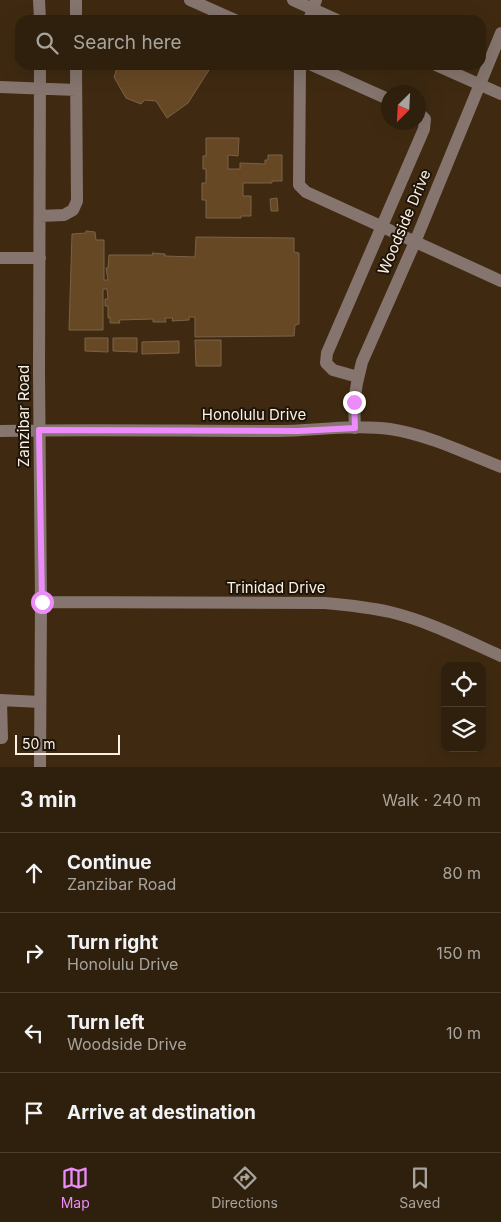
<!DOCTYPE html>
<meta charset="utf-8">
<style>
:root{--surface:#2f200d;--page:#3b2d1b;--text:#f1f3f6;--muted:#a7a39d;--line:#4a3e2e;--accent:#ec8cfb}
body{margin:0;font-family:Inter,sans-serif;background:var(--page);color:var(--text)}
.controls{position:absolute;right:15px;bottom:15px;display:grid;overflow:hidden;border-radius:10px;box-shadow:0 5px 20px #0002}
.controls button{width:45px;height:45px;display:grid;place-items:center;padding:0;border:0;border-bottom:1px solid var(--line);background:var(--surface);color:var(--text);font:25px sans-serif}
.compass{position:absolute;left:381px;top:85px;width:45px;height:45px;border-radius:50%;background:var(--surface);box-shadow:0 5px 20px #0002;rotate:204deg}
.scale{position:absolute;left:15px;bottom:12px;width:105px;box-sizing:border-box;padding-left:5px;border:2px solid #fdefe1;border-top:0;font-size:14px;line-height:18px;white-space:nowrap;color:#fdefe1;-webkit-text-stroke:4px #1e150a;paint-order:stroke}
.stop{position:absolute;width:15px;height:15px;margin:-11px;border:4px solid #ec8cfb;border-radius:50%;background:#fff}
.stop.end{background:#ec8cfb;border-color:#fff;box-shadow:0 1px 5px #0008}
.list{margin:0;padding:0;list-style:none}
h2{display:flex;justify-content:space-between;align-items:center;height:65px;margin:0;padding:0 20px;font-size:21px}
h2 small{font-size:16px;font-weight:400;color:var(--muted)}
.list li{display:grid;grid-template-columns:32px 1fr auto;gap:15px;align-items:center;box-sizing:border-box;height:80px;padding:0 20px;border-top:1px solid var(--line)}
.list b{display:block;font-size:19px;white-space:nowrap}
.list p{margin:0;font-size:16px;white-space:nowrap;color:var(--muted)}
.list em{font-size:16px;font-style:normal;color:var(--muted)}
.icon{flex:none;width:28px;height:28px;fill:none;stroke:currentColor;stroke-width:2;stroke-linecap:round;stroke-linejoin:round}
.map{position:relative;flex:none;width:501px;height:767px;overflow:hidden}
.search{position:absolute;background:var(--surface);box-shadow:0 5px 20px #0002;left:15px;right:15px;top:15px;height:55px;display:flex;align-items:center;gap:12px;box-sizing:border-box;padding:0 18px;border-radius:15px;color:var(--muted);font-size:19px}
.sheet{height:385px;background:var(--surface)}
nav{display:flex;justify-content:space-around;align-items:center;box-sizing:border-box;height:70px;border-top:1px solid var(--line);background:var(--surface);font-size:14px;color:var(--muted)}
nav a{display:grid;justify-items:center;gap:2px}
nav .on{color:var(--accent)}
.map>svg:first-child{display:block}
</style>
<div class="map">
<svg width="501" height="767" viewBox="0 0 501 767">
<rect width="100%" height="100%" fill="#3f2a11"/>
<path fill="#674825" stroke="#7a6248" d="M118 65H209V70L188 103 167 118 156 101 145 100 141 104 126 98 114 77Z
M206 138H239L238 156 228 155V169H240V163L265 164V160H268V155H282V181H272V183H243V196H251V216H241V218H206V200H202V183H206V169H203V156H206Z
M277 198 278 211H271L270 199Z
M86 231 95 232 96 240H104V280H108L106 268H108L109 255H153L152 253 165 254V256L195 257 196 237 294 238V252L299 253V324L295 325 294 336 195 337V317H189V320L172 321 173 318H165L166 322H153V319L119 320 120 323H110V317L108 318V306H105V299H108L107 289H103V330H69L72 234 86 233Z
M85 338H108V352L85 351Z
M113 338H137V352L113 351Z
M195 340H221V366H196Z
M179 341V353L142 354V342Z"/>
<g fill="none" stroke-linecap="round" stroke-linejoin="round">
<path stroke="#85756e" stroke-width="12" d="M39 0 40 20
M76 0V20
M190 0 235 20
M293 0 337 20
M309 20 316 0
M300 65 299 185 306 192 501 281
M312 65 388 99
M436 65 501 94
M0 87 76 90
M40 216 64 215 73 210 77 201 76 65
M0 258H40
M358 377 333 370 326 363 327 353 424 129 425 119 418 112
M355 428 354 402 357 383 362 362 415 242 501 33
M0 431C92 429 184 431 277 431 314 431 353 424 390 429 429 435 465 453 501 467
M41 602 325 603C347 605 368 607 390 612 428 621 465 640 501 656
M0 700 40 702
M0 738H2L1 701
M40 767 41 602 39 373 40 65"/>
</g>
<g fill="none" stroke-linecap="round" stroke-linejoin="round">
<path stroke="#ec8cfb" stroke-width="6" d="M42 602 39 430 298 431 355 428 354 402"/>
</g>
<g text-anchor="middle" dominant-baseline="central" stroke-width="4" stroke-linejoin="round" paint-order="stroke">
<g font-size="15" fill="#fdefe1" stroke="#1e150a">
<text transform="translate(404 222) rotate(-67)">Woodside Drive</text>
<text x="254" y="414">Honolulu Drive</text>
<text transform="translate(23 416) rotate(-90)">Zanzibar Road</text>
<text x="276" y="587">Trinidad Drive</text>
</g>
</g>
</svg>
<div class="controls">
<button><svg class="icon" aria-label="locate" viewBox="0 0 24 24"><circle cx="12" cy="12" r="6"/><path d="M12 2v4M12 18v4M2 12h4M18 12h4"/></svg></button>
<button><svg class="icon" aria-label="layers" viewBox="0 0 24 24"><path d="M12 4l9 5-9 5-9-5zM3 14l9 5 9-5"/></svg></button>
</div>
<svg class="compass" viewBox="-18 -18 36 36"><path d="M0-13l5 13h-10z" fill="#e53935"/><path d="M0 13l5-13h-10z" fill="#a7a39d"/></svg>
<div class="scale">50 m</div>
<div class="stop" style="left:42px;top:602px"></div>
<div class="stop end" style="left:354px;top:402px"></div>
<div class="search"><svg class="icon" aria-label="search" viewBox="0 0 24 24"><circle cx="10" cy="10" r="6"/><path d="M15 15l6 6"/></svg>Search here</div>
</div>
<section class="sheet">
<h2>3 min<small>Walk · 240 m</small></h2>
<ul class="list">
<li><svg class="icon" aria-label="ahead" viewBox="0 0 24 24"><path d="M12 20V5M6 11l6-6 6 6"/></svg><div><b>Continue</b><p>Zanzibar Road</p></div><em>80 m</em></li>
<li><svg class="icon" aria-label="right" viewBox="0 0 24 24"><path d="M7 20v-9h11M14 6l5 5-5 5"/></svg><div><b>Turn right</b><p>Honolulu Drive</p></div><em>150 m</em></li>
<li><svg class="icon" aria-label="left" viewBox="0 0 24 24"><path d="M17 20v-9H6M10 6l-5 5 5 5"/></svg><div><b>Turn left</b><p>Woodside Drive</p></div><em>10 m</em></li>
<li><svg class="icon" aria-label="arrive" viewBox="0 0 24 24"><path d="M6 21V4h12l-3 4 3 4H6"/></svg><div><b>Arrive at destination</b></div></li>
</ul>
</section>
<nav>
<a class="on"><svg class="icon" aria-label="map" viewBox="0 0 24 24"><path d="M3 6l6-2 6 2 6-2v14l-6 2-6-2-6 2zM9 4v14M15 6v14"/></svg>Map</a>
<a><svg class="icon" aria-label="directions" viewBox="0 0 24 24"><path d="M12 3l9 9-9 9-9-9zM9 14v-3h6M13 9l2 2-2 2"/></svg>Directions</a>
<a><svg class="icon" aria-label="saved" viewBox="0 0 24 24"><path d="M7 4h10v16l-5-4-5 4z"/></svg>Saved</a>
</nav>
